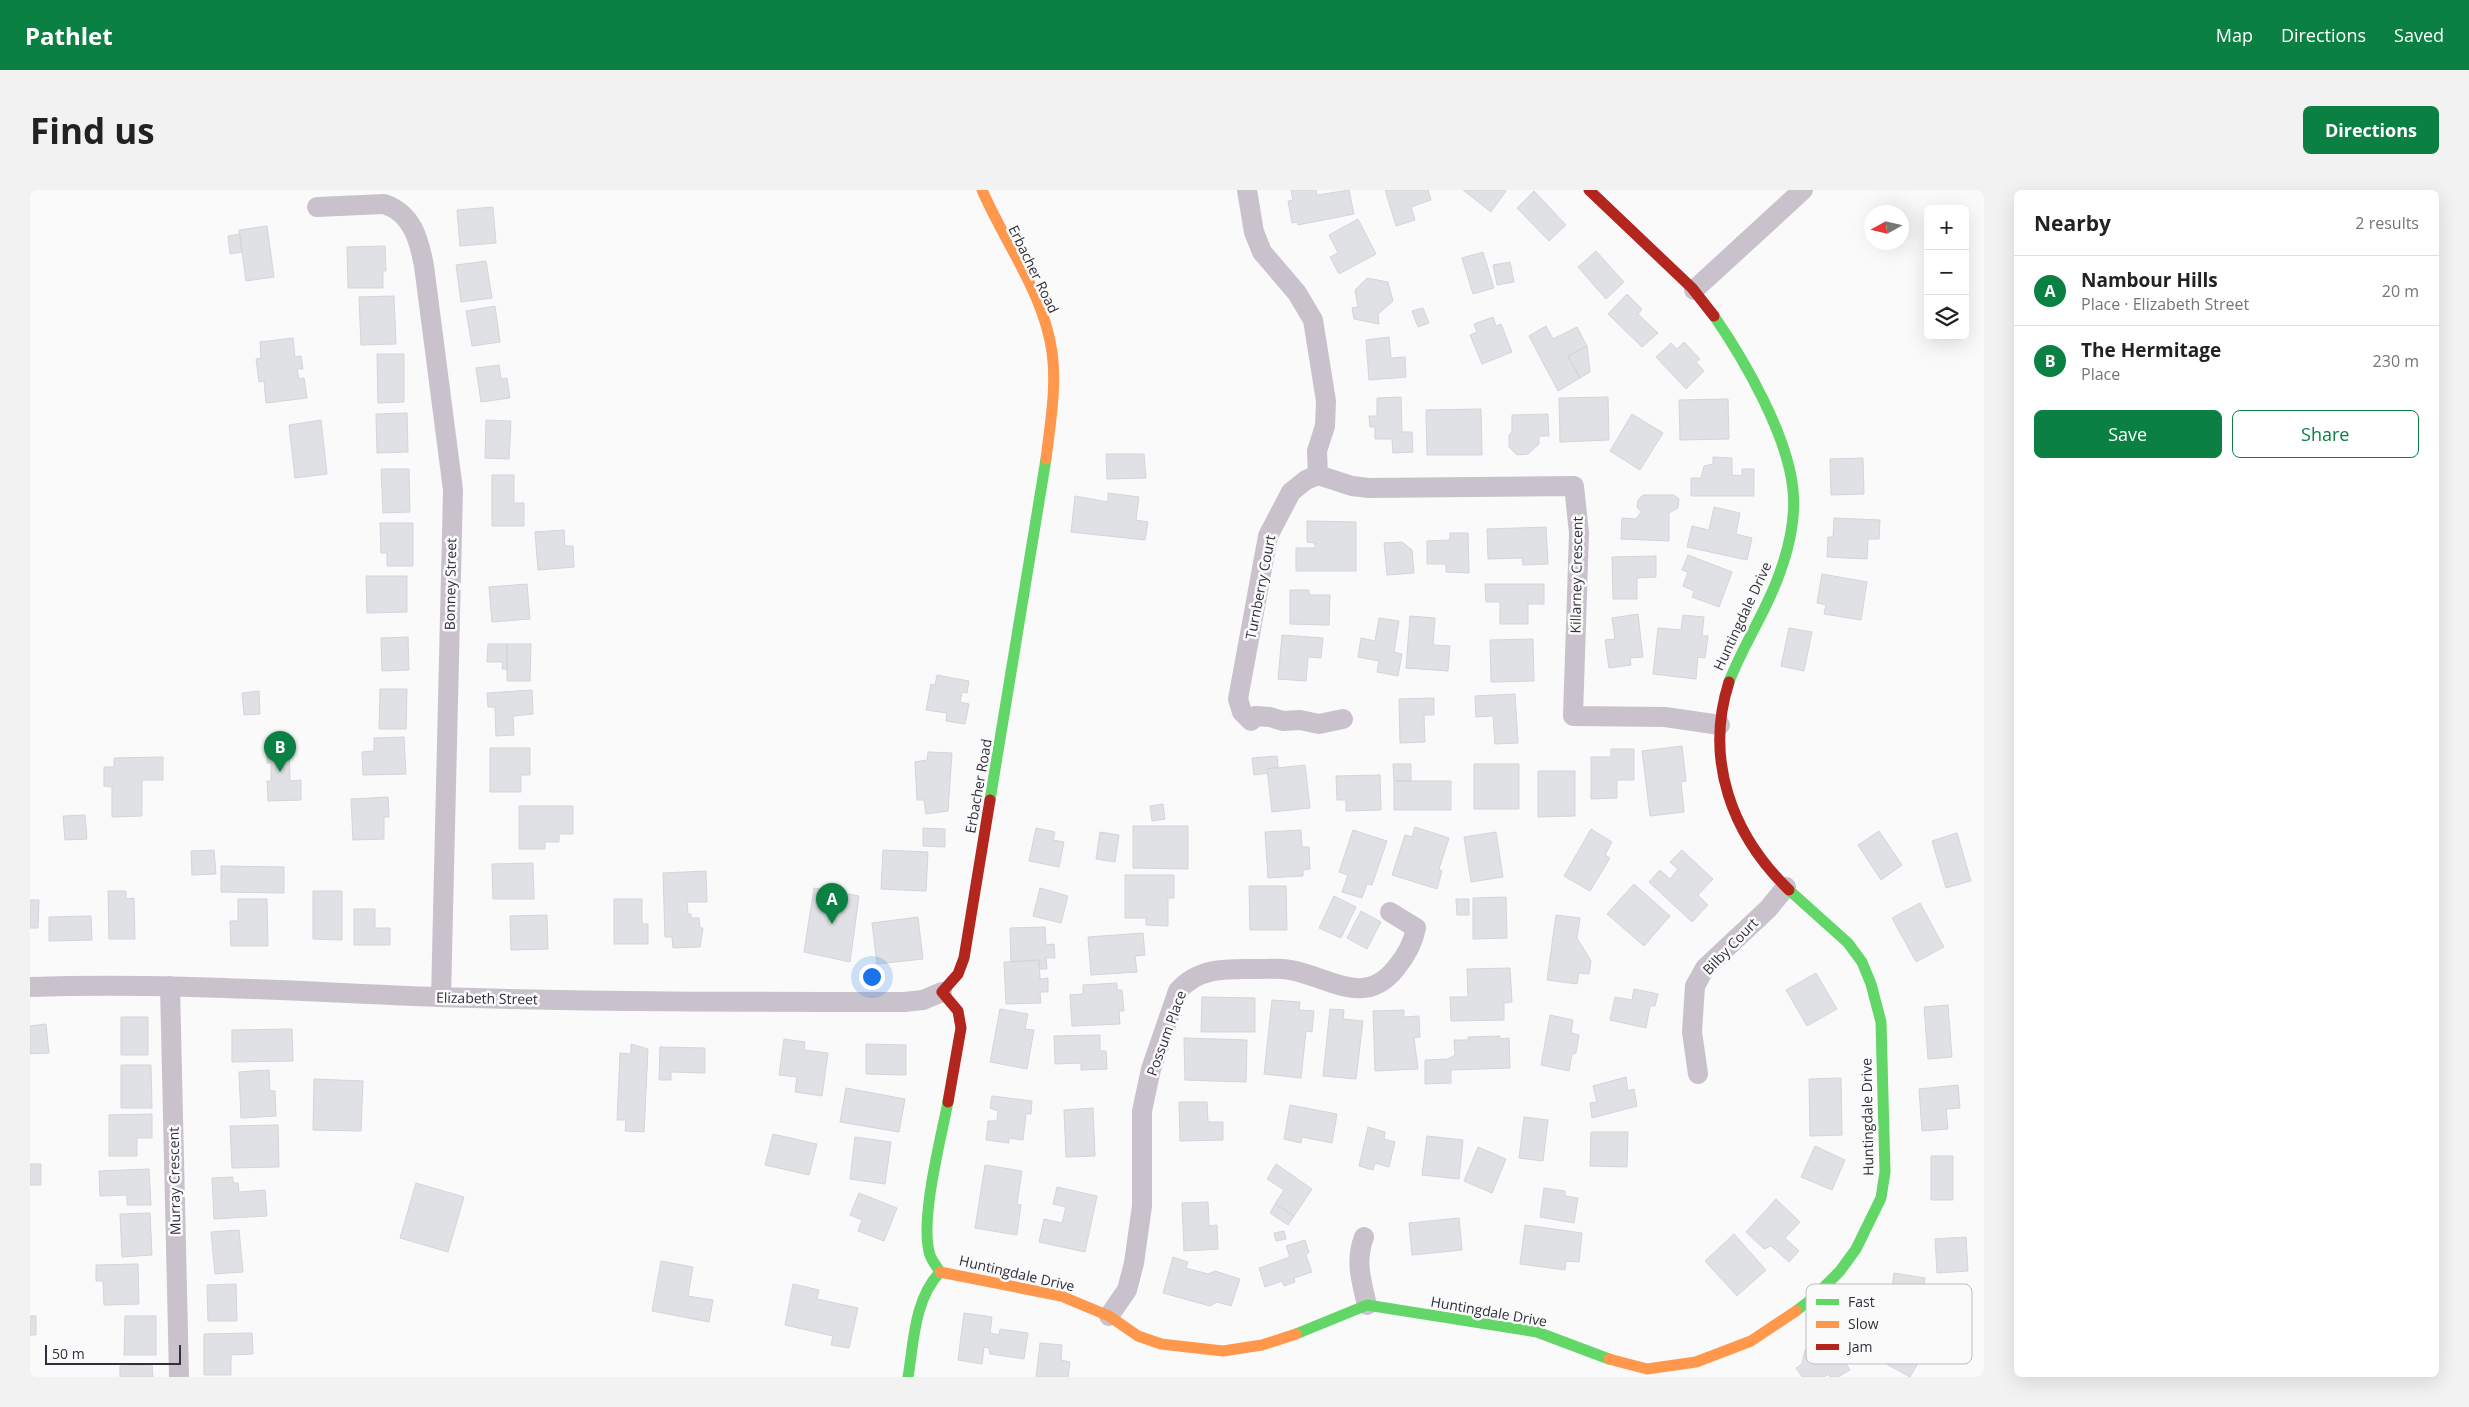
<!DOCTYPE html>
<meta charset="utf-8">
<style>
:root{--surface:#fff;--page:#f2f2f2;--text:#222;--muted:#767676;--line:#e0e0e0;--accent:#0b8043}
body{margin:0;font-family:"Open Sans",sans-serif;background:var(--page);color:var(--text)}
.controls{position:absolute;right:15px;top:15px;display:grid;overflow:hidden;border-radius:8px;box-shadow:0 5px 20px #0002}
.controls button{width:45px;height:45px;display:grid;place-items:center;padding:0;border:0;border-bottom:1px solid var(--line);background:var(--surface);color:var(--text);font:25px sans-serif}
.compass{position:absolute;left:1834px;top:15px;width:45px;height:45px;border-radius:50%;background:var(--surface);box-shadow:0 5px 20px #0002;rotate:262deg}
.scale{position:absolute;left:15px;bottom:12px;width:136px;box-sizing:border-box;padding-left:5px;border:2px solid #312f3c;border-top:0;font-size:14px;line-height:18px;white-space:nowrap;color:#312f3c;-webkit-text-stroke:4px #fafafa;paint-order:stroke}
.you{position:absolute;left:841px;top:786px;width:18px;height:18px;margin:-12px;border:4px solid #fff;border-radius:50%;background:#1a73e8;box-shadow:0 0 0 8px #1a73e833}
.badge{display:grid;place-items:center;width:32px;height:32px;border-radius:50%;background:var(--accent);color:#fff;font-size:16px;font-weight:700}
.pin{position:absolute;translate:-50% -41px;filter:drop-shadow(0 1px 2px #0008)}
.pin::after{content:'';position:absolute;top:26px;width:18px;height:15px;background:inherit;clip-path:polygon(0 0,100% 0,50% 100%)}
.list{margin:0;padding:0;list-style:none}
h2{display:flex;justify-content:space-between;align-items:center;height:65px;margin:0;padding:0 20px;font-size:21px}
h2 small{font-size:16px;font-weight:400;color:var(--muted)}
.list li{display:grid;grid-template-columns:32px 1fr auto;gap:15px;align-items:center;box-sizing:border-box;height:70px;padding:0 20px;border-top:1px solid var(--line)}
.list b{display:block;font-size:19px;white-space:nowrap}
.list p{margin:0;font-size:16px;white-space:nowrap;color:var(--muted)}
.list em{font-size:16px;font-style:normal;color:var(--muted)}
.actions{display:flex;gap:10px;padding:15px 20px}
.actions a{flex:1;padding:11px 0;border:1px solid var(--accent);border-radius:8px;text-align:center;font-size:18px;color:var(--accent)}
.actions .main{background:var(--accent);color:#fff}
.icon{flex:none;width:28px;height:28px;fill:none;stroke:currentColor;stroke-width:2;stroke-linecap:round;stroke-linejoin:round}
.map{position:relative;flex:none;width:1954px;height:1187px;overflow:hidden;border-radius:8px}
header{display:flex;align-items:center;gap:30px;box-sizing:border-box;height:70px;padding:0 25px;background:var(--accent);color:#fff}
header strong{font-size:24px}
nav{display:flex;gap:28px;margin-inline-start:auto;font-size:18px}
.intro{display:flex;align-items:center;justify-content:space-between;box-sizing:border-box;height:120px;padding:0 30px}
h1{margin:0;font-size:35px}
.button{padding:12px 22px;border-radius:8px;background:var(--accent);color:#fff;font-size:18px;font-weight:700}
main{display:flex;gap:30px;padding:0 30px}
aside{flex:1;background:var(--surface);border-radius:8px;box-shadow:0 5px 20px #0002}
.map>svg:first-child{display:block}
</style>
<header>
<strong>Pathlet</strong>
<nav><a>Map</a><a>Directions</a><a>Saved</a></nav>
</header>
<div class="intro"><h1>Find us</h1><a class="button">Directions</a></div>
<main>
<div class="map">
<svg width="1954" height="1187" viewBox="0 0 1954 1187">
<rect width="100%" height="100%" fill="#fafafa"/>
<path fill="#e0e1e5" stroke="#d2d5da" d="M1261 0H1286L1287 5 1319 0 1324 24 1268 35V32L1262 33 1258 11 1263 10Z
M1355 0H1398L1401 10 1381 17 1385 30 1366 36Z
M1433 0H1475L1476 1 1461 22Z
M1504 1 1536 35 1519 51 1487 18Z
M463 17 466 53 430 56 427 20Z
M1328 29 1346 64 1309 84 1300 67 1308 63 1299 45Z
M237 36 244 87 216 91 209 40Z
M210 44 212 62 200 64 198 46Z
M355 56 356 81H353V98H318L317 57Z
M1566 61 1594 92 1576 109 1548 77Z
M1453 62 1464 98 1443 104 1432 68Z
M456 71 462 108 431 112 426 75Z
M1480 72 1484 92 1467 95 1463 75Z
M1337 88 1358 92 1363 111 1348 124 1349 134 1324 129 1322 118 1328 117 1325 100Z
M1597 104 1612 119 1608 124 1628 143 1612 157 1578 124Z
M364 106 366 154 331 155 329 107Z
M465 116 470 152 442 156 436 121Z
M1393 118 1399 133 1388 137 1382 121Z
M1463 127 1466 136 1471 134 1482 162 1452 174 1440 145 1447 142 1444 134Z
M1516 136 1523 149 1547 137 1557 156 1538 166 1550 188 1528 201 1499 146Z
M1359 147 1361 168 1375 167 1376 187 1339 190 1336 150Z
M263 148 265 167 271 166 273 179H267L269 189 274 188 277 208 236 213 234 191 229 192 226 169 231 168 230 152Z
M1654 152 1670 169 1666 172 1674 181 1656 199 1626 167 1641 153 1647 159Z
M1557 156 1560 182 1550 188 1538 166Z
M347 164H374V212L348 213Z
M469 175 471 189 477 188 480 208 451 212 446 178Z
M1371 207 1372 242H1382L1383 262 1363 263 1362 249H1345V237H1340L1339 226H1347V208Z
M1578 207 1579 250 1530 252 1529 208Z
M1698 209 1699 249 1650 250 1649 210Z
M1451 219 1452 265H1397L1396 220Z
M377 223 378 262 347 263 346 224Z
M1518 224 1519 246H1509V254L1498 264 1487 265 1479 257V245L1482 242V225Z
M1602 224 1633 243 1610 280 1580 261Z
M291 230 297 284 265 288 259 235Z
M456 230 481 231 479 269 455 268Z
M1076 264H1114L1116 288 1077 289Z
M1683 267 1702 268V285L1712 286V279H1724V306H1661V288H1671L1674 276 1683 274Z
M1833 268 1834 304 1801 305 1800 269Z
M351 279H379L380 322 353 323Z
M462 285H484V313H494V336H462Z
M1078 303 1109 307 1106 330 1118 332 1115 350 1041 342 1045 306 1078 312Z
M1613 305H1644L1649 309 1648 318 1639 323V351L1591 349 1592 328 1606 329 1611 322 1607 317 1608 310Z
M1684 317 1710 323 1706 344 1722 348 1717 370 1657 357 1662 336 1679 340Z
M1804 328 1850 330 1849 349H1838L1837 369 1797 367 1798 347H1803Z
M1277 331 1326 332V381H1266V358H1285V353L1277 352Z
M350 333H383V376H357V363H351Z
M1516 337 1518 374 1493 375 1492 368 1458 369 1457 339Z
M534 340 535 356H543L544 377 508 380 505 342Z
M1420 343H1438L1439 383 1416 382V374H1397V351L1420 350Z
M1372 352 1382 360 1384 383 1357 385 1354 353Z
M1658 365 1702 382 1689 417 1662 407 1664 401 1653 396 1658 382 1652 380Z
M1626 366V387L1607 388V409H1583L1582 367Z
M1792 384 1837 392 1831 430 1794 424 1796 415 1787 413Z
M336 386H377V422L337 423Z
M497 394 500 429 462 432 459 397Z
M1455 394H1514V414H1498V434H1470V412H1456Z
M1260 400H1279V405H1300L1299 435 1260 434Z
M1608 424 1613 467 1600 468 1601 475 1579 478 1575 450 1585 449 1582 428Z
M1653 425 1674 427 1672 446H1678L1675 468 1668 467 1666 489 1623 484 1628 438 1651 440Z
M1380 426 1405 428 1403 455 1420 456 1418 481 1376 478Z
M1349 428 1369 431 1364 462 1372 464 1368 486 1347 482 1349 471 1328 467 1331 448 1345 451Z
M1759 438 1782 442 1774 481 1751 476Z
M1252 445 1293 448 1291 468 1278 467 1276 491 1248 489Z
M378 447 379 480 352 481 351 448Z
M1503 449 1504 491 1461 492 1460 450Z
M458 454H477V479H472L473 472H457Z
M477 454H501L500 491H477Z
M907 485 939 491 937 503 932 502 930 512 939 514 935 534 916 531 917 523 896 520 901 494 905 495Z
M350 499H377L376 539H349Z
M502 500 503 524 483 526 484 545 466 546 465 517H458L457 503Z
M229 501 230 524 214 525 212 503Z
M1485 504 1488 553 1465 554 1463 526 1446 527 1445 506Z
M1404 508V525H1394L1395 552 1370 553 1369 509Z
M374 547 376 584 333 585 332 562 344 561V548Z
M240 550H259L260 591 271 590V610L238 611 237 591H241V573H237V566H240Z
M1652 556 1656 591 1651 592 1654 622 1620 626 1612 561Z
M460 558H500V585H491V602H460Z
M1581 559H1604V590H1587V608L1561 609V567H1581Z
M898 562 922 563 918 621 896 624 894 610H887L885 572 897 570Z
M1247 566 1248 577 1237 579 1238 583 1224 585 1222 568Z
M133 567V590H112V626L82 627V597L74 596V577H84V568Z
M1363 574H1381V591H1364Z
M1444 574H1489V619H1444Z
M1275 575 1280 618 1242 622 1237 579Z
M1508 581H1545V626L1508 627Z
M1350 585 1351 620 1316 621V610H1307L1306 586Z
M1364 591H1421V620H1364Z
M358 607 359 627H354V649L323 650 321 609Z
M1133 614 1135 629 1122 631 1120 616Z
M489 616H543V644H529V652H515V659H489Z
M55 625 57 649 35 650 33 626Z
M1103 636H1158V679L1103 678Z
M1385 637 1419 648 1409 679 1412 681 1407 699 1362 685 1375 645 1382 647Z
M893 638 915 639V657L893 656Z
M1006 638 1025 642 1023 650 1034 652 1029 677 999 671Z
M1561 639 1582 652 1575 665 1580 668 1560 701 1534 686Z
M1271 640 1272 657H1279L1280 679 1273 680V686L1238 688 1235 642Z
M1323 640 1357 651 1342 695 1337 694 1332 708 1312 702 1318 685 1309 682Z
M1849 641 1872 675 1851 690 1828 655Z
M1070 642 1089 645 1085 672 1066 669Z
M1466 642 1473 687 1441 692 1434 647Z
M1927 643 1941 691 1916 698 1902 651Z
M184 660 186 684 162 685 161 661Z
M853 660 898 662 896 701 851 699Z
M1652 660 1683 689 1668 705 1678 715 1662 732 1619 692 1630 680 1640 689 1648 679 1640 672Z
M503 673 504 709H463L462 674Z
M191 676 254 677V703L191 702Z
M676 681 677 712H657L658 724H661V728H669L670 738H673L670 757 643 758 642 747H635L633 683Z
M1095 685H1144V708H1138V736L1116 735V728H1095Z
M1604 694 1640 726 1614 756 1577 724Z
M1219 696H1256L1257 740H1220Z
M784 698 829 706 820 772 774 762Z
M1010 698 1038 706 1031 733 1003 726Z
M78 701H96V709L104 708 105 749H79Z
M283 701H312V750L283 749Z
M1304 706 1326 717 1311 748 1289 738Z
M1476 707 1477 748 1443 749V708Z
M208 709H237L238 756H201L200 731H208Z
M584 709H612V734H618V754H584Z
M1426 709H1439V725H1427Z
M0 710H9L8 738H0Z
M1890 713 1914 757 1886 772 1862 728Z
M324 719H345V738H360V755H324Z
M1331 721 1351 732 1337 759 1317 748Z
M517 725 518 759 481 760 480 726Z
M1526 725 1550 728 1547 748 1561 771 1559 784 1549 783 1547 794 1517 790Z
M61 726 62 750 19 751V727Z
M888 727 893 769 847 774 842 733Z
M1015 737 1016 755 1024 754 1025 768H1016L1017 779H1009V770L981 772 980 738Z
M1113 743 1115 765 1105 766 1107 782 1061 785 1058 747Z
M1009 770 1010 789 1018 788V802H1010L1011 813 976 814 974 772Z
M1480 778 1482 812 1474 813V830L1421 831 1420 807H1438L1437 779Z
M1786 783 1807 819 1777 836 1756 800Z
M1087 793V800H1092L1094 821H1089L1090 834 1042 836 1040 805 1053 804V795Z
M1604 799 1628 804 1625 816H1620L1616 838 1580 830 1585 807 1602 810Z
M1172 807 1225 808V842H1171Z
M1242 810 1270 812 1269 820 1284 821 1282 842 1276 841 1271 888 1234 884Z
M1918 815 1922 867 1898 869 1894 817Z
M970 819 998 824 995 839 1004 840 997 879 960 872Z
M1300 819 1314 820 1313 829 1333 831 1326 889 1293 886Z
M1374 820V827L1389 826 1390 847 1384 848 1388 879 1345 881 1343 821Z
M1520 825 1543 830 1541 843 1549 845 1546 863 1542 864 1539 881 1511 875Z
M91 827H118V865H91Z
M16 834 19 863 0 864V836Z
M262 839 263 871 202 872V840Z
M1070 845V861H1076L1077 879 1051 880V873L1025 874 1024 846Z
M1470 846V849L1479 848 1480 878 1421 880V893L1395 894V870L1418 869 1425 865 1424 850H1438V847Z
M1154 848 1217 850 1216 892 1155 890Z
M754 849 775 852 774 860 798 863 792 906 765 902 767 887 749 885Z
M601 854 618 859 614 942 595 941 596 930H587L590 863 601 864Z
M836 854 876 855V885L836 884Z
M630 857 675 858V883L641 882V890H629Z
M91 875H121L122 918H91Z
M239 880 240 901H245L246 926 211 928 209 882Z
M1596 887 1598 901 1604 899 1607 916 1562 928 1560 913 1567 912 1563 896Z
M1811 888 1812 945 1780 946 1779 889Z
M284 889 333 891 331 941 283 940Z
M1928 895 1930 918 1916 919 1918 939 1892 941 1889 899Z
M816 898 875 909 869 942 810 932Z
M962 906 1002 911 1001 924H996L993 950 979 948V953L956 950 958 931H967L968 921 960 918Z
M1149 912H1177L1178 932H1193V950L1150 951Z
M1260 915 1307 924 1302 953 1272 947 1271 953 1254 949Z
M1063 918 1065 966 1036 967 1034 920Z
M122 924V948H107V966H79V925Z
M1494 927 1518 930 1513 971 1489 968Z
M248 935 249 977 202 978 200 936Z
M1338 937 1355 942 1354 949 1365 952 1359 977 1345 973 1343 980 1329 976Z
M1561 942H1598L1597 977 1560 976Z
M743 944 787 954 779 985 735 975Z
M1397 946 1433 950 1429 989 1392 985Z
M825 947 861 952 855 994 820 989Z
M1785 956 1815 970 1802 1000 1771 987Z
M1448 957 1476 969 1462 1003 1434 991Z
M1901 966H1923V1010H1901Z
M0 974H11V995H0Z
M1246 974 1282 999 1264 1026 1245 1014 1254 1000 1237 989Z
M955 975 992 981 987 1014 991 1015 987 1045 945 1038Z
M119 979 121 1015H97V1005L70 1006 69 981Z
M203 987V993H208L209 1002 235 1000 237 1026 184 1029 182 988Z
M386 993 434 1007 418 1062 370 1048Z
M1027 997 1067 1006 1055 1062 1009 1052 1014 1029 1032 1033 1036 1017 1023 1014Z
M1514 998 1535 1001V1006L1548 1008 1544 1033 1510 1027Z
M829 1003 867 1018 854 1051 828 1041 832 1030 820 1025Z
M1746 1009 1770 1032 1755 1048 1769 1061 1759 1072 1741 1056 1734 1059 1716 1042Z
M1178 1012 1179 1036 1187 1035 1188 1059 1154 1061 1152 1013Z
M1245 1014 1264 1026 1258 1035 1240 1023Z
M120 1023 122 1065 92 1067 90 1024Z
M1429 1028 1432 1060 1382 1065 1379 1033Z
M1495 1035 1552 1043 1549 1072 1536 1071 1535 1080 1490 1074Z
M209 1040 213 1082 185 1084 181 1042Z
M1254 1041 1256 1049 1246 1051 1244 1043Z
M1704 1044 1736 1080 1707 1106 1675 1071Z
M1936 1047 1938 1081 1907 1083 1905 1049Z
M1275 1050 1279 1062 1276 1065 1282 1082 1264 1088 1265 1092 1254 1096 1252 1091 1235 1097 1229 1078 1260 1067 1256 1056Z
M1143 1067 1158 1072 1156 1078 1178 1084 1185 1081 1210 1089 1201 1116 1187 1112 1180 1116 1133 1103Z
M631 1071 663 1077 658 1106 683 1110 679 1132 622 1121Z
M108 1074 109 1114 74 1115 73 1091H66V1075Z
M1864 1083 1895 1088 1890 1123 1859 1118Z
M206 1094 207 1131H178L177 1095Z
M763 1094 789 1100 787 1109 828 1118 819 1158 801 1155 803 1146 755 1135Z
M934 1123 962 1127 960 1143 969 1145 970 1139 998 1143 994 1169 960 1164 959 1158 954 1157 952 1174 928 1170Z
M1866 1125 1892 1140 1880 1161 1891 1168 1880 1187 1842 1166Z
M0 1126H6V1145H0Z
M95 1126H126V1165H94Z
M222 1143 223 1164 201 1165V1185H174V1144Z
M1803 1152 1820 1180 1808 1187H1800L1799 1184 1794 1187H1772L1766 1178 1772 1174 1775 1160 1786 1163Z
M1010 1153 1032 1155 1031 1170 1040 1172 1038 1187H1006Z
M122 1175 123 1187H90V1176Z"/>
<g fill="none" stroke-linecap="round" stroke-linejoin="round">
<path stroke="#c9c2cc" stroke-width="20" d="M1217 0 1224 42 1232 62 1267 103 1283 130 1296 211 1295 236 1287 261 1288 285 1276 290 1261 302 1238 346 1208 509 1212 522 1221 531 1225 526 1240 527 1253 531 1270 530 1289 534 1313 529
M287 17 354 14C382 23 389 49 394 76L423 300 411 807
M1664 100 1773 0
M1288 285 1322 296 1339 298 1544 296 1549 343 1543 526 1635 527 1690 535
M140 796 149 1187
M0 797C136 792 272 802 408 807 563 812 718 812 874 812L893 810 912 802
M1668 884 1662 842 1665 796 1675 778 1738 719 1756 697
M1334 1047C1325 1071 1331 1090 1337 1115
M1079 1126 1097 1100 1104 1073 1112 1016V921L1121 879 1148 801C1169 776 1200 779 1229 779 1239 779 1250 778 1260 780 1298 786 1334 819 1366 778 1376 766 1383 754 1386 738L1360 722"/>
<path stroke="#63d668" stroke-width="11" d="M1684 126C1715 171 1758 246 1763 300 1766 329 1759 358 1749 385 1736 422 1713 455 1699 492
M960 610 1016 269
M1759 700 1818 753 1832 772 1841 794 1851 832 1855 982 1851 1008 1826 1059 1810 1081 1783 1108 1766 1121
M1266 1144 1337 1115 1507 1142 1579 1169
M878 1187C884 1151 884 1110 910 1082 907 1077 902 1071 900 1065 889 1032 911 948 918 912"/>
<path stroke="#ff974d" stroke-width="11" d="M952 0C975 53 1014 104 1022 162 1027 197 1020 234 1016 269
M910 1082 1031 1106 1079 1126 1108 1146 1131 1154 1193 1161 1232 1155 1266 1144
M1579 1169 1617 1179 1666 1172 1721 1151 1766 1121"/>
<path stroke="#b3261e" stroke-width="11" d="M1559 0 1662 98 1684 126
M1699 492C1674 570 1702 645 1759 700
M918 912 931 838 928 821 912 802 928 784 934 768 960 610"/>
</g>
<g text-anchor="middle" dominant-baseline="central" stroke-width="5" stroke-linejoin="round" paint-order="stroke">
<g font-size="14" fill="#312f3c" stroke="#fafafa">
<text transform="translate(1004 79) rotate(64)">Erbacher Road</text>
<text transform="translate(1546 385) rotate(-89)">Killarney Crescent</text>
<text transform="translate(420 394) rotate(-89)">Bonney Street</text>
<text transform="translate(1230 397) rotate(-79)">Turnberry Court</text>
<text transform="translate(1712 426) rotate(-65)">Huntingdale Drive</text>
<text transform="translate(948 596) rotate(-80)">Erbacher Road</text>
<text transform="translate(1700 756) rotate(-46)">Bilby Court</text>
<text transform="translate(457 808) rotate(1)">Elizabeth Street</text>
<text transform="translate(1136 843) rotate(-70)">Possum Place</text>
<text transform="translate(1837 927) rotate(-91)">Huntingdale Drive</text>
<text transform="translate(144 991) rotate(-91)">Murray Crescent</text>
<text transform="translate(987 1083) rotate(13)">Huntingdale Drive</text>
<text transform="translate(1459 1121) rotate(10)">Huntingdale Drive</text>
</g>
</g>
<rect x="1776" y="1094" width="166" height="80" rx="8" fill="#fafafa" stroke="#bebdc1" stroke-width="1"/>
<rect x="1786" y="1109" width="23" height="6" fill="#63d668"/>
<rect x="1786" y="1131" width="23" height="7" fill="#ff974d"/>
<rect x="1786" y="1154" width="23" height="6" fill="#b3261e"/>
<g font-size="14" fill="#312f3c">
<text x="1818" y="1117">Fast</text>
<text x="1818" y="1139">Slow</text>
<text x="1818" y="1162">Jam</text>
</g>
</svg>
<div class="controls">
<button>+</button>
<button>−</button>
<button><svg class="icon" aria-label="layers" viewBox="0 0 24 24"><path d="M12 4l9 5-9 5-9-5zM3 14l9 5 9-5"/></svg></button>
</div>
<svg class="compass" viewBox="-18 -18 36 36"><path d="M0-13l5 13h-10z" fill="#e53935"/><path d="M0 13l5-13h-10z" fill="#767676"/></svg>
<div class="scale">50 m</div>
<div class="you"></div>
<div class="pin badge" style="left:802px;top:734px">A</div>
<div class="pin badge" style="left:250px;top:582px">B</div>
</div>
<aside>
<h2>Nearby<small>2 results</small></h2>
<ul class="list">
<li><span class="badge">A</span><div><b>Nambour Hills</b><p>Place · Elizabeth Street</p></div><em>20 m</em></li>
<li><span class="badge">B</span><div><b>The Hermitage</b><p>Place</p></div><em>230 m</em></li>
</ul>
<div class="actions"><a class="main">Save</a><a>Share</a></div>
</aside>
</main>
